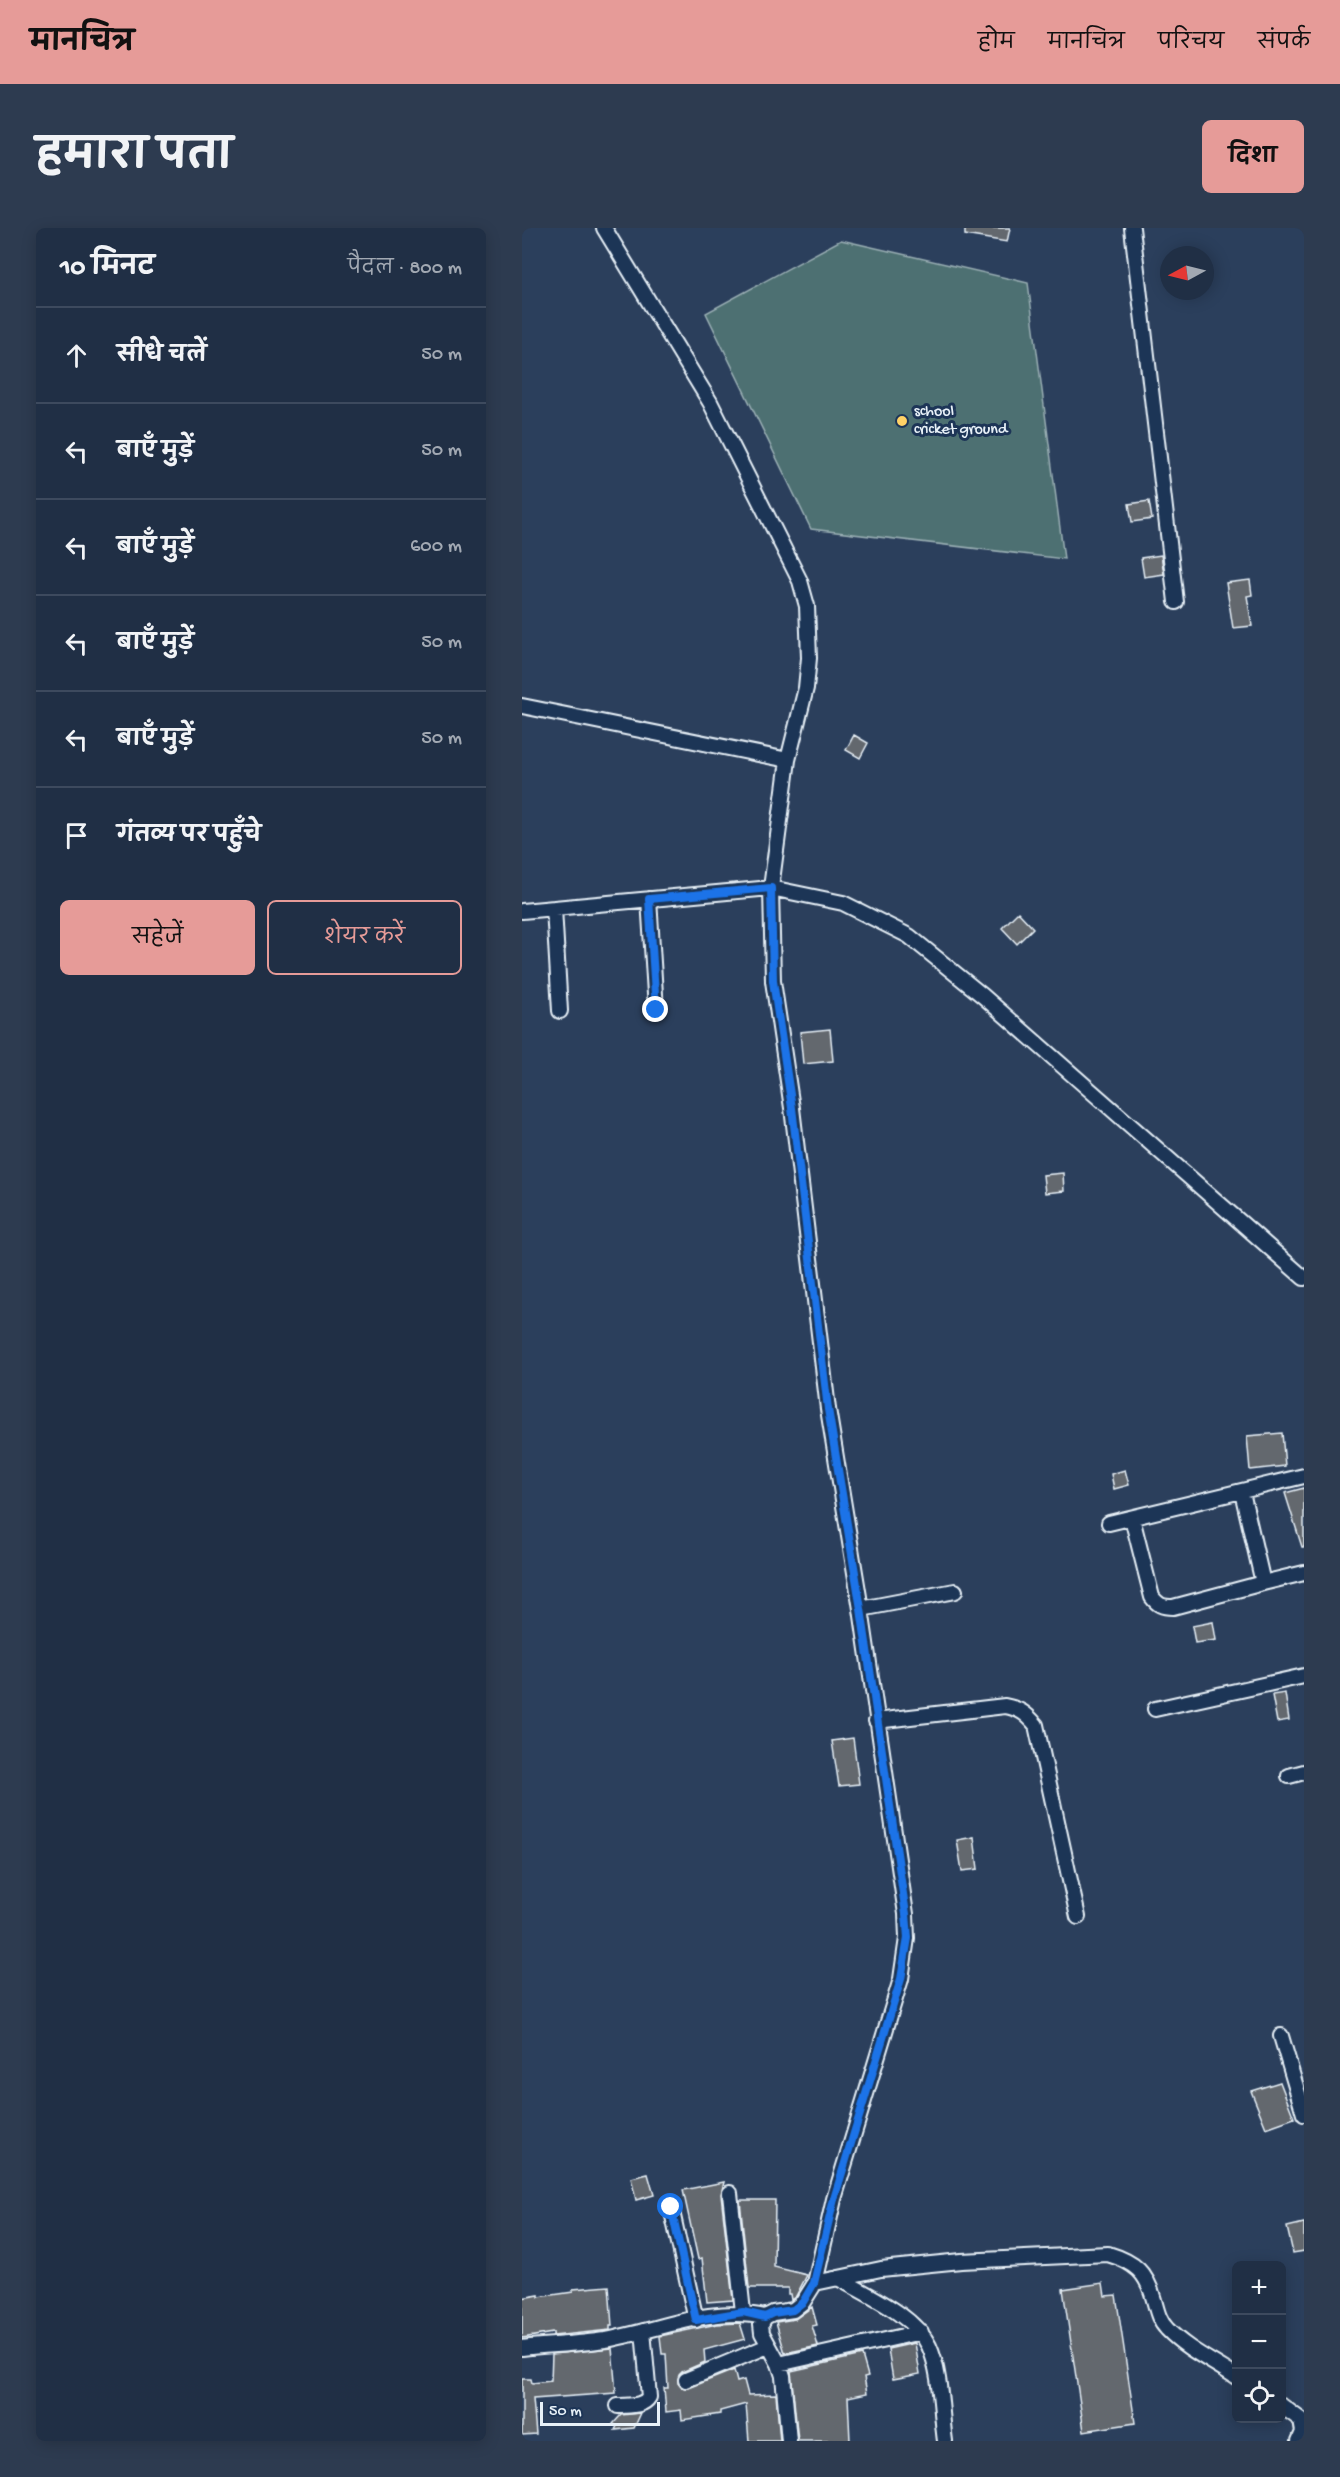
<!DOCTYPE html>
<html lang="hi">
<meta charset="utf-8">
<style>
:root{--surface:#202f45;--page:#2d3b50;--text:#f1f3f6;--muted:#a2a9b3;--line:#3d4a5e;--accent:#e69b98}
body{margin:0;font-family:"Gochi Hand","Playpen Sans Deva",sans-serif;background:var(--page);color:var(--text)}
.controls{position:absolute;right:18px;bottom:18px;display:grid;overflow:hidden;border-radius:9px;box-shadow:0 3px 15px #0003}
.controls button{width:54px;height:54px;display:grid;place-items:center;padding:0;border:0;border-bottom:2px solid var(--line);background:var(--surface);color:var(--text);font:30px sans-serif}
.compass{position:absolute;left:638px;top:18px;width:54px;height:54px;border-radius:50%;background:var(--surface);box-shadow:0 3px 15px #0003;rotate:263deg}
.scale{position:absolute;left:18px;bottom:15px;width:120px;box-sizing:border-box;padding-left:6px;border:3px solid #e8f1f8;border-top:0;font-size:16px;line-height:21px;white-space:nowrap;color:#e8f1f8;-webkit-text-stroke:4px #1d3557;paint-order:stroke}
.stop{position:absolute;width:18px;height:18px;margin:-14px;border:4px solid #1a73e8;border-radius:50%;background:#fff}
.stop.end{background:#1a73e8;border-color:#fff;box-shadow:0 2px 6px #0008}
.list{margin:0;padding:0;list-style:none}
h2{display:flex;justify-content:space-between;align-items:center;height:78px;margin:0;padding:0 24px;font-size:26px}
h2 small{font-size:20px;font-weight:400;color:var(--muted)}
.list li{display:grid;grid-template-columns:39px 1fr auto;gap:18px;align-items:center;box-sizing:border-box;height:96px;padding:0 24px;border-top:2px solid var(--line)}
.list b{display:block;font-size:22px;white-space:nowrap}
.list em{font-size:20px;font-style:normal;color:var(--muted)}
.actions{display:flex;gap:12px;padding:18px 24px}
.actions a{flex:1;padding:14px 0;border:2px solid var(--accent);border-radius:9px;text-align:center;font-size:21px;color:var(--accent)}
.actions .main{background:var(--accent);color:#111}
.icon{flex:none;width:33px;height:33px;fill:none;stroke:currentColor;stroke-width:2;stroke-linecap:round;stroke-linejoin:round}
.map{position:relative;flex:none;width:782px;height:2213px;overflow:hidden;border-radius:9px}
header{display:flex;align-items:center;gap:36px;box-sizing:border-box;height:84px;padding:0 30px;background:var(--accent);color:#111}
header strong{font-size:28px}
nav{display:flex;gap:33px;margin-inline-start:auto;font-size:21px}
.intro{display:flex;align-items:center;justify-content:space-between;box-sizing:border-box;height:144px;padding:0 36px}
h1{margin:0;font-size:42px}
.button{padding:15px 27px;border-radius:9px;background:var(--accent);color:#111;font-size:21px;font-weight:700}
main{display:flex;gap:36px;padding:0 36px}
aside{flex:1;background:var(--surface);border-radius:9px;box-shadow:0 3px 15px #0003}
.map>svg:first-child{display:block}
</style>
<header>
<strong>मानचित्र</strong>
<nav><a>होम</a><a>मानचित्र</a><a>परिचय</a><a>संपर्क</a></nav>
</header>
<div class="intro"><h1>हमारा पता</h1><a class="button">दिशा</a></div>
<main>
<aside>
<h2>10 मिनट<small>पैदल · 800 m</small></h2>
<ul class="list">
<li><svg class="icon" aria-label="ahead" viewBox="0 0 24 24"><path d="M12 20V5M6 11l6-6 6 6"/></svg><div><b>सीधे चलें</b></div><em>50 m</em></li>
<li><svg class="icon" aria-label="left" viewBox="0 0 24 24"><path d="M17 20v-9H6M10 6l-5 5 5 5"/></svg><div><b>बाएँ मुड़ें</b></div><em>50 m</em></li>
<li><svg class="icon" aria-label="left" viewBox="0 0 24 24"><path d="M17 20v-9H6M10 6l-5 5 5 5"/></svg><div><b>बाएँ मुड़ें</b></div><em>600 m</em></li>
<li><svg class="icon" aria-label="left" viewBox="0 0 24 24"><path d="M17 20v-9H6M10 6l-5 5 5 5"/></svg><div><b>बाएँ मुड़ें</b></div><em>50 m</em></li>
<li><svg class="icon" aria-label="left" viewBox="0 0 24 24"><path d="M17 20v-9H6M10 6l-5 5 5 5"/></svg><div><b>बाएँ मुड़ें</b></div><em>50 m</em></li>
<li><svg class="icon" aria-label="arrive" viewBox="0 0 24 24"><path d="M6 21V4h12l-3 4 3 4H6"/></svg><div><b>गंतव्य पर पहुँचे</b></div></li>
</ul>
<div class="actions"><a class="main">सहेजें</a><a>शेयर करें</a></div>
</aside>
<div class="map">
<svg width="782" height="2213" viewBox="0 0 782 2213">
<rect width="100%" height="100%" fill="#2b3f5c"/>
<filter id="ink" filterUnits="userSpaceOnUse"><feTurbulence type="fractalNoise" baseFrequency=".0167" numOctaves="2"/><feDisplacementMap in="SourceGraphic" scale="12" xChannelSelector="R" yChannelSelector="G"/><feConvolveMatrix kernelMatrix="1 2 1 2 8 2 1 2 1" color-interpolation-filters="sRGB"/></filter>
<g filter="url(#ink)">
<path fill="#4e7072" stroke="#9bb0b5" stroke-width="1.5" d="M319 12 506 55 542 331 289 301 184 85Z"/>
<path fill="#64686e" stroke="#e8f1f8" stroke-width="1.5" d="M443 0H488L485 14 443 7Z
M627 273 630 291 610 294 607 276Z
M639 327 642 346 622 349 619 330Z
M728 352 730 367 725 368 730 398 711 400 704 355Z
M332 507 346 515 338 530 324 522Z
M496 684 511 700 495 716 480 700Z
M308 801 311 833 281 836 278 804Z
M541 945 542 963 523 965 521 947Z
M760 1205 763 1238 728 1242 725 1208Z
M603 1242 607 1257 592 1261 589 1246Z
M782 1260V1319H780L763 1265Z
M691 1394 694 1412 673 1415 670 1398Z
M763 1465 767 1492 755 1494 750 1467Z
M331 1510 337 1556 317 1558 310 1513Z
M452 1609 456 1641 440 1643 435 1612Z
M758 1854 772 1890 744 1900 729 1863Z
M126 1946 132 1967 114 1972 109 1950Z
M202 1954 199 1966 211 2072 185 2074 180 2030 176 2031 161 1962Z
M218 1972H253L252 2039 285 2047 274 2068 269 2072 268 2066H266V2060H227Z
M782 1995V2023L771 2025 765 1999Z
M581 2055 583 2068 594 2067 613 2195 562 2203 541 2061Z
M87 2058 90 2098H88V2102L31 2108V2105L0 2110V2070L17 2067V2069L51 2064V2061Z
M290 2079 295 2097 290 2098 296 2118 263 2125 254 2094 273 2091Z
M218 2095 223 2111 182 2122 183 2134 160 2144 157 2147 156 2155 159 2159 167 2160 212 2142 215 2154 222 2152 226 2167 254 2166 258 2213H227L224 2176 198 2183V2186L160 2192 159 2182 144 2184 142 2160H146L144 2126H140L138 2108 195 2096Z
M393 2115 398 2146 371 2151 366 2121Z
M90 2120 94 2165 11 2171 14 2206 0 2207V2151H9L10 2155 29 2153 30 2126Z
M340 2127 346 2148 342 2149 345 2165 326 2169 328 2213H276L269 2143Z
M119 2185 112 2200 93 2202 95 2198 91 2196 99 2187Z"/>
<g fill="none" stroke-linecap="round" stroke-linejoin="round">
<g stroke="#e8f1f8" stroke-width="18">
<path id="minor" d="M82 0 188 174 278 353 285 378 287 430 284 460 266 532 249 660 251 753 270 880 306 1181 339 1381 384 1686 385 1710 379 1751 312 1971 293 2055 281 2074 271 2082 251 2085 243 2089 239 2096 240 2105 257 2136 261 2148 267 2213
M610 0 654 374
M0 478 266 532
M127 671 134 782
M32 680 38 783
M0 683 249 660 321 675 387 708 461 768 782 1050
M720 1264 741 1355 782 1345
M610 1290 630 1369C636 1377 640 1379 651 1379L741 1355
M587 1295 782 1248
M339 1381 433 1363
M633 1481 782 1448
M354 1493 483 1478C498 1481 504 1485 514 1497L556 1689
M767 1548 782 1544
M759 1808 782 1886
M208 1965 221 2084
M149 1979 174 2092
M316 2050C345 2067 392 2087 407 2118 419 2144 419 2185 423 2213
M293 2055 359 2041 439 2033 586 2026C613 2034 625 2045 632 2072 635 2083 637 2093 645 2101 664 2121 692 2134 714 2149
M0 2120C28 2117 56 2116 83 2112 135 2103 190 2077 243 2089
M257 2136 399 2104
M164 2152 246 2118
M96 2178C107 2177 121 2179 127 2169L121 2103
M760 2178 779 2192 781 2204 777 2213"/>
</g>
<use href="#minor" stroke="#1d3557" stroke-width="14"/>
</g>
</g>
<g fill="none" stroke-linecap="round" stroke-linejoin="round" filter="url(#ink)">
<path stroke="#1a73e8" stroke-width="8" d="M134 782 127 671 249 660 251 753 270 880 306 1181 339 1381 384 1686 386 1710 379 1751 312 1971 292 2055 281 2074 271 2082 251 2085 243 2089 221 2084 174 2092 149 1979"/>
</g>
<circle fill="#ffd166" stroke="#1d3557" stroke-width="2" cx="380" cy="193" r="6"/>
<g text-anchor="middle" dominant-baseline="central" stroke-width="6" stroke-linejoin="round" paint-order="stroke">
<g font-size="16" fill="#e8f1f8" stroke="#1d3557" text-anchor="start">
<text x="392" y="184">school<tspan x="392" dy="18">cricket ground</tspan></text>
</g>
</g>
</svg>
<div class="controls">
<button>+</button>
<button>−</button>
<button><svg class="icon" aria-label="locate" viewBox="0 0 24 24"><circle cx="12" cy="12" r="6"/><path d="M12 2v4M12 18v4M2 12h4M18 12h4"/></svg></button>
</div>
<svg class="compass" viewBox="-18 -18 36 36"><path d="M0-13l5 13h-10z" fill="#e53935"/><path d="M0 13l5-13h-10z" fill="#a2a9b3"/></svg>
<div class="scale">50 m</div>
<div class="stop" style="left:149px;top:1979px"></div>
<div class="stop end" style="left:134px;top:782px"></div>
</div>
</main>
